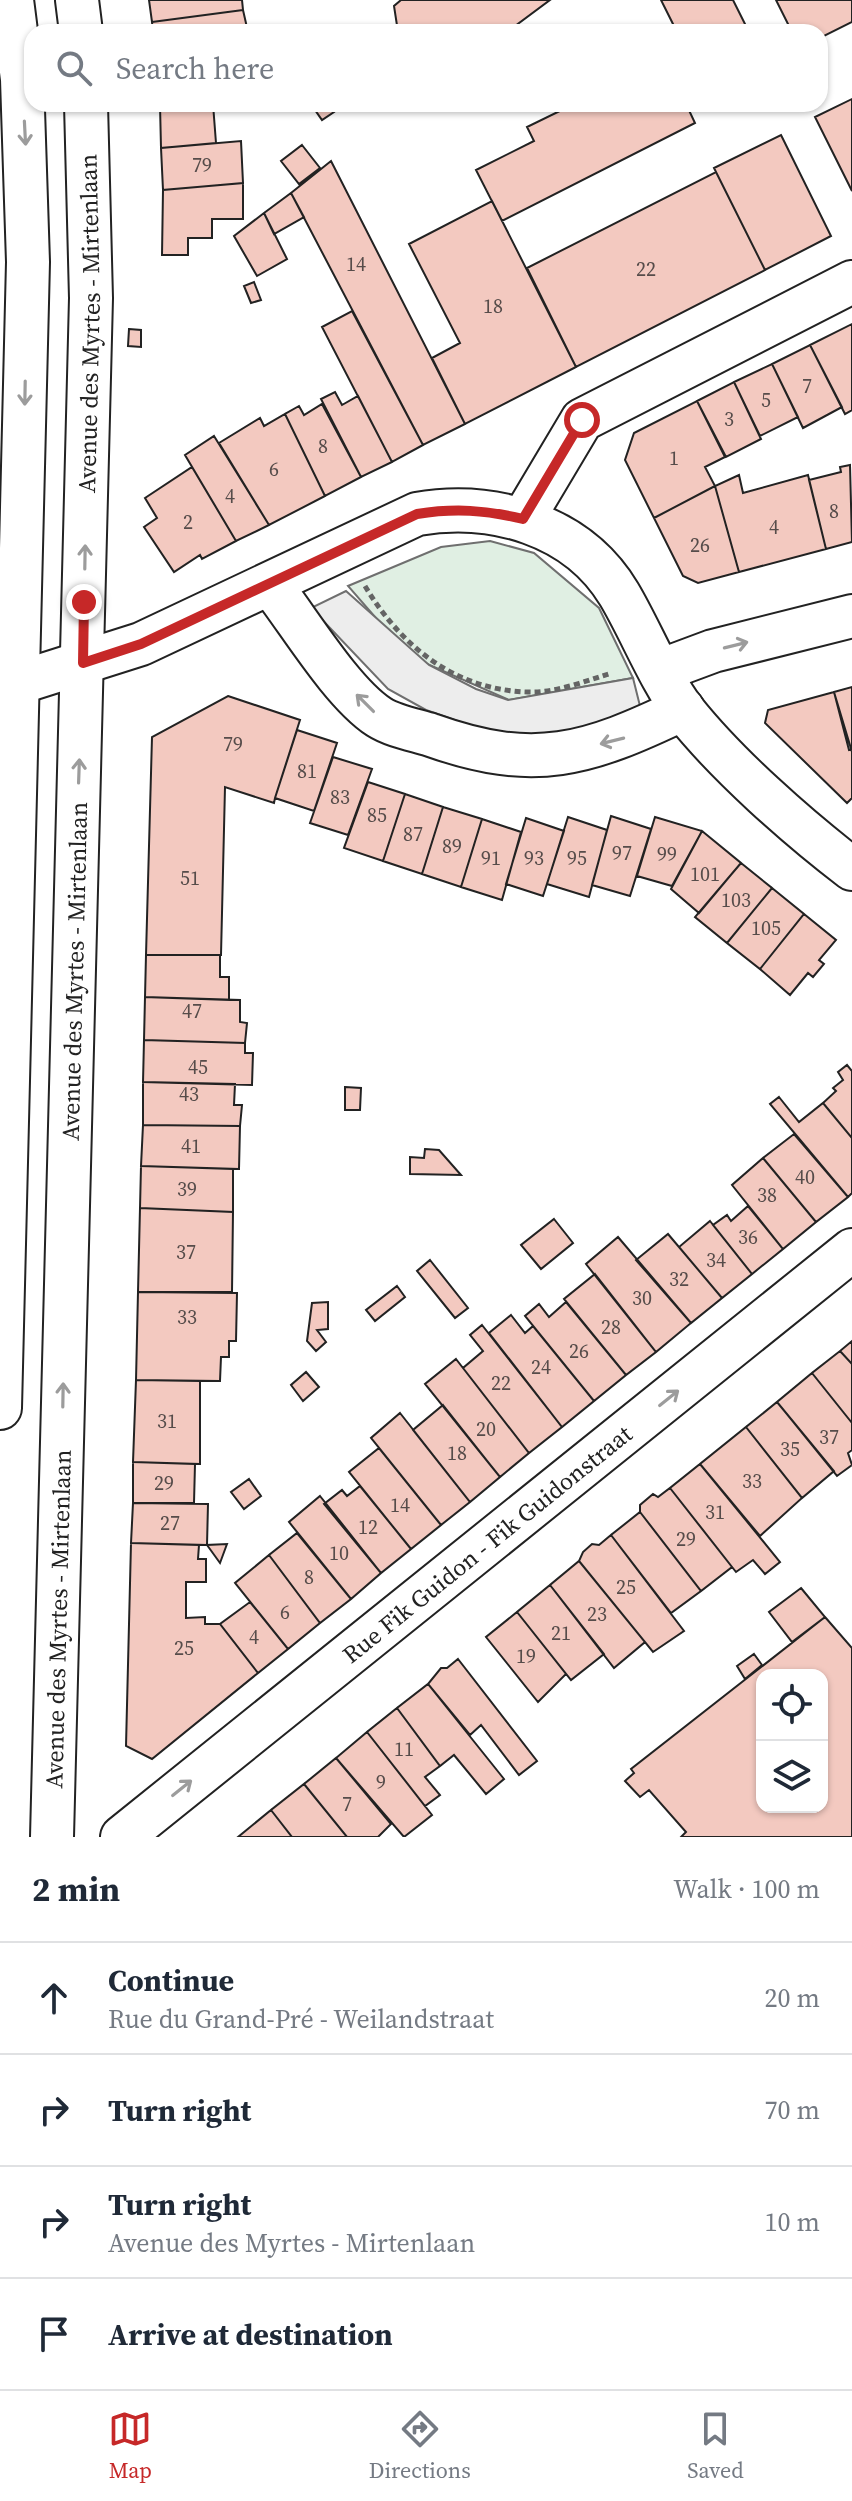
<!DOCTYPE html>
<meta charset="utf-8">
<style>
:root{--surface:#fff;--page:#f6f6f7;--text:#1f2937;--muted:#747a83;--line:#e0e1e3;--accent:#c62828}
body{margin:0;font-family:"Source Serif 4",serif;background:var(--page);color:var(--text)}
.controls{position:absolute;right:24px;bottom:24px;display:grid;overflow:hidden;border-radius:16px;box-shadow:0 2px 6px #0004}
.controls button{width:72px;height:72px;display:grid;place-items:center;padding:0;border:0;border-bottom:2px solid var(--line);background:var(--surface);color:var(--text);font:40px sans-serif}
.stop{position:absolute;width:24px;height:24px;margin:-18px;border:6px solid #c62828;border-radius:50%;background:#fff}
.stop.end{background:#c62828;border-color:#fff;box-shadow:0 2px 8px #0008}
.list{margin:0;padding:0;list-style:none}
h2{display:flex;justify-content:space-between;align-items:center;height:104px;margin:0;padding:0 32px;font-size:34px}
h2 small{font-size:26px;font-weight:400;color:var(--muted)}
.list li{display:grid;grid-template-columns:52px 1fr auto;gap:24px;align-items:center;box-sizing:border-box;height:112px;padding:0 32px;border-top:2px solid var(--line)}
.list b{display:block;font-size:30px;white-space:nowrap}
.list p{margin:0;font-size:26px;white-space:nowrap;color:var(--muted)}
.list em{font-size:26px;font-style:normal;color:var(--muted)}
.icon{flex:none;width:44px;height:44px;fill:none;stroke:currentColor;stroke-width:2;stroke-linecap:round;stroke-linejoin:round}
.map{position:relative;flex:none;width:852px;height:1837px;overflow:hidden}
.search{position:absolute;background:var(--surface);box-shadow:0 2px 6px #0004;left:24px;right:24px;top:24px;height:88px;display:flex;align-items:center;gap:20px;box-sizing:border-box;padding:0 28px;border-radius:24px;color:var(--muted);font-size:30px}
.sheet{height:552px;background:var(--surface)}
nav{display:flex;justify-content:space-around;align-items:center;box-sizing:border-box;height:112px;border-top:2px solid var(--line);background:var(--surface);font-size:22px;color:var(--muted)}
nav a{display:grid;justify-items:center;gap:4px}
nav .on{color:var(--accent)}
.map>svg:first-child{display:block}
</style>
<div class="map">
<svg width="852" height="1837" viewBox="0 0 852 1837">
<rect width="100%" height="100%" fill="#fff"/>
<path fill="#e0efe3" stroke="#6f6f6f" stroke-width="2" d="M490 541 534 553 599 608 633 678 509 700 409 656 348 586 441 547Z"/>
<path fill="#ededed" stroke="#6f6f6f" stroke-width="2" d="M346 591 429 665 476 689 508 700 633 678 641 710 580 732 506 738 426 710 388 689 311 608Z"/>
<path fill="#f3c9c0" stroke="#222" stroke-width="2" fill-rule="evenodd" d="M149 0H242L243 10 152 22Z
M401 0H550L507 32H398L394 6Z
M661 0H733L749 32H673L676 30Z
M776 0H852V22L820 38V32H792Z
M243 10 248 32H153L152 22Z
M852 99V191L815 117Z
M213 104 216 143 161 148 160 105Z
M318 104H328L334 112 322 120 313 107Z
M574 104H690L687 106 695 123 502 221 476 170 534 141 527 127Z
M781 135 831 236 765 270 714 168Z
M241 141 243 183 163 190 161 148Z
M302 145 320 168 299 184 281 161Z
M331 161 465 424 423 445 291 193Z
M716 172 765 270 576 367 527 268Z
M243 183V219H212V238H188V255H162L163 190Z
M291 193 304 217 274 234 264 213Z
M492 201 576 367 465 424 432 358 460 343 409 244Z
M264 213 287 259 257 276 234 236Z
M254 282 261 300 251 303 244 286Z
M352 311 423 445 392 462 322 327Z
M852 324V410L845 414 810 345Z
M129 329 141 330V347L128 346Z
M810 345 842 407 803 428 772 364Z
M772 364 798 417 760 436 734 382Z
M734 382 761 439 726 457 697 401Z
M335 392 342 405 358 396 392 462 361 477 321 399Z
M697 401 725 457 705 467 715 486 654 518 625 460 634 433Z
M322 404 361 477 325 496 285 414 299 406 304 415Z
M285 414 325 496 269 525 219 443 260 418 264 426Z
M214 436 269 525 236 541 185 455Z
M850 465 852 542 826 549 809 480 841 472 840 467Z
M192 467 236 541 202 559 200 555 174 572 144 527 157 518 145 498Z
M739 475 743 493 808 475 826 549 739 572 715 486Z
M715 486 739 572 698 583 683 576 654 518Z
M852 687V749L849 750 834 692Z
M834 692 852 752V798L847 803 765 723 768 710Z
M228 696 300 720 275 798 274 803 225 787 221 955H146L152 737Z
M297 730 337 743 314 811 275 798Z
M333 757 372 769 348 835 310 823Z
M368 782 405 794 383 861 344 848Z
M405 794 443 807 422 874 383 861Z
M443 807 482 819 461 887 422 874Z
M611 816 651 829 630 896 592 885Z
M568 817 607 830 589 897 547 884Z
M655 817 702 831 672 886 637 876Z
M526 818 564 831 543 896 506 884Z
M482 819 521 832 502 900 461 887Z
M702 831 741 863 699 913 671 889Z
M741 863 772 888 727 943 695 917Z
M772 888 804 914 760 969 727 943Z
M804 914 836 940 819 960 824 964 813 977 808 973 790 995 760 969Z
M146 955H220V977H229V1000L145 997Z
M145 997 240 1000V1022L247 1023 245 1043 144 1040Z
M144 1040 245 1043V1053H253L252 1085 143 1082Z
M847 1065 852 1071V1138L823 1103 836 1091 833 1088 843 1080 838 1072Z
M143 1082 235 1084 234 1105H242L240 1126 143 1125Z
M345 1087 361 1088 360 1110H345Z
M779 1097 799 1122 823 1103 852 1138V1193L848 1197 770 1104Z
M143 1125 240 1126 239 1169 141 1166Z
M794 1134 848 1197 816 1222 763 1158Z
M425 1149 439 1150 461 1175 410 1174V1157L424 1158Z
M763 1158 816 1222 783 1249 732 1185Z
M141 1166 233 1169V1212L140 1208Z
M748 1206 783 1249 752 1274 713 1225 727 1215 731 1221Z
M140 1208 233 1212 232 1292H138Z
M554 1219 573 1243 541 1269 521 1245Z
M710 1221 752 1274 722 1298 679 1247Z
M668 1234 722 1298 691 1323 636 1260Z
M618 1237 691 1323 656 1352 586 1264Z
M430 1260 468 1308 455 1318 417 1271Z
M595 1274 656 1352 626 1375 564 1299Z
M397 1286 405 1297 375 1321 366 1310Z
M138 1292 237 1293 236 1341H229V1357H221L220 1381 136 1380Z
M328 1302V1329L317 1330 326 1342 316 1351 307 1341 312 1303Z
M566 1302 626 1375 594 1401 525 1316 539 1304 549 1317Z
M511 1315 525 1333 533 1326 594 1401 562 1427 489 1333Z
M482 1325 562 1427 529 1453 463 1368 483 1351 470 1335Z
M852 1341V1364L840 1351Z
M840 1351 852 1364V1423L812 1373Z
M456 1359 529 1453 500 1477 425 1384Z
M306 1372 319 1387 303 1401 291 1385Z
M812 1373 852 1423V1450L848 1453 852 1465 837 1476 777 1402Z
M136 1380 200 1381V1464L133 1462Z
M777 1402 834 1471 802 1498 746 1427Z
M443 1405 500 1477 470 1502 413 1430Z
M400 1413 470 1502 441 1525 371 1438Z
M746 1427 802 1498 760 1536 700 1464Z
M379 1448 441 1525 411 1549 349 1472Z
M133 1462 195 1464 194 1503H133Z
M700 1464 780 1562 765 1574 753 1560 736 1572 670 1488Z
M249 1479 261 1496 244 1509 231 1492Z
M360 1486 411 1549 381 1573 324 1504 342 1490 347 1496Z
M670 1488 732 1567 701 1591 640 1512V1505L653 1494 658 1497Z
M320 1496 381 1573 351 1599 289 1522Z
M133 1503 208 1504 207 1545 131 1543Z
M640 1512 701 1591 671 1613 611 1535Z
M297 1533 351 1599 320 1623 269 1555Z
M611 1535 684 1631 653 1652 579 1561 583 1552 592 1544 599 1545Z
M131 1543 199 1545 198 1559H206V1582H186V1618L205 1617V1624H220L258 1673 152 1759 126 1746Z
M227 1544 220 1563 207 1545Z
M269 1555 320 1623 288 1649 235 1583Z
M579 1561 645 1642 614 1668 550 1585Z
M550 1585 604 1654 571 1680 517 1612Z
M801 1588 825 1617 792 1642 769 1612Z
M250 1602 288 1649 258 1673 220 1624Z
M517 1612 566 1674 538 1702 486 1637Z
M825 1617 852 1648V1837H681L686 1832 649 1790 640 1797 625 1781 634 1773 631 1769ZM762 1675H822V1807H762Z
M754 1654 762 1665 745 1679 737 1666Z
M458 1659 537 1761 519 1775 481 1725 470 1735 428 1684 441 1668H447Z
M428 1684 504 1779 486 1794 454 1755 440 1766 397 1708Z
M397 1708 440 1766 425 1777 440 1795 425 1806 367 1732Z
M367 1732 432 1815 404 1837 336 1758Z
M336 1758 391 1824 378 1837H347L304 1784Z
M304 1784 347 1837H292L271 1810Z
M271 1810 292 1837H238Z"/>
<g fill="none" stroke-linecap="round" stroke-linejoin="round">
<g stroke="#222" stroke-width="46">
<g id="minor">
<path d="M77 0 81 32"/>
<path d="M523 519 582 420 852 282"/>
<path d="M270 584C299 621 341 692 379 717 393 726 415 730 431 735 535 772 587 755 683 709"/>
<path d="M662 670 713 651 852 616"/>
<path d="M0 684 18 683 141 644 417 514C492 501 577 524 619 594 640 629 660 680 684 711 727 765 797 827 852 869"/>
<path d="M0 1408 28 262 22 79 12 0"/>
<path id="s1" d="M52 1837 91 298 86 104"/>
<path id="s2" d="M122 1837 852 1250"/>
</g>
</g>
<path stroke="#646464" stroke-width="5" stroke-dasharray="6 4" stroke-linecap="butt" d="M365 586C401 646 454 690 528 692 556 693 585 681 612 673"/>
<use href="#minor" stroke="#fff" stroke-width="42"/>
</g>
<defs><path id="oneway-shaft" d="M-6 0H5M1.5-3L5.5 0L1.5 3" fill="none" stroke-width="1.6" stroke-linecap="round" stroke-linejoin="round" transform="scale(2)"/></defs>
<g stroke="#9c9c9c">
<use href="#oneway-shaft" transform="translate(25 133) rotate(87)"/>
<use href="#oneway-shaft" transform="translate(25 393) rotate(91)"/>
<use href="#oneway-shaft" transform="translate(85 557) rotate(-89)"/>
<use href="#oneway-shaft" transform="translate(736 645) rotate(-14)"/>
<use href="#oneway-shaft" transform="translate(365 703) rotate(-135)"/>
<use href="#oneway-shaft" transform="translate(612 741) rotate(166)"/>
<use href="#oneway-shaft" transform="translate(79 771) rotate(-88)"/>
<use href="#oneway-shaft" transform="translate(63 1395) rotate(-89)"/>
<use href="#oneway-shaft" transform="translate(669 1398) rotate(-39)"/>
<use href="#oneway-shaft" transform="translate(182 1788) rotate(-39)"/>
</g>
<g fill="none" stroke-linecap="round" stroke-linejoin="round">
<path stroke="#c62828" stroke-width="10" d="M84 602 83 663 141 644 417 514C455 508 485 510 523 519L582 420"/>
</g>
<g text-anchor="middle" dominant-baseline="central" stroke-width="6" stroke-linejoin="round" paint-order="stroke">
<g font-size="20" fill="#564c4a">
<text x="202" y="165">79</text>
<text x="356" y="264">14</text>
<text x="646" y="269">22</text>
<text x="493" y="306">18</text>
<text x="807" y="386">7</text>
<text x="766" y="400">5</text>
<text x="729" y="419">3</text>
<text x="323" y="446">8</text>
<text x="674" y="458">1</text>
<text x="274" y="469">6</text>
<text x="230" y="496">4</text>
<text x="834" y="511">8</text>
<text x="188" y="522">2</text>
<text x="774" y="527">4</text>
<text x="700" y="545">26</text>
<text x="233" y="744">79</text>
<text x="307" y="771">81</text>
<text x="340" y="797">83</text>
<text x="377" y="815">85</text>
<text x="413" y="834">87</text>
<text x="452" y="846">89</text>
<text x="622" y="853">97</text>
<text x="667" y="854">99</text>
<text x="491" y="858">91</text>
<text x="534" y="858">93</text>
<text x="577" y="858">95</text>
<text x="705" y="874">101</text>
<text x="190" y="878">51</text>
<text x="736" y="900">103</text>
<text x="766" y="928">105</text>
<text x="192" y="1011">47</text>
<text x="198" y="1067">45</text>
<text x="189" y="1094">43</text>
<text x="191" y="1146">41</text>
<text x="805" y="1177">40</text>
<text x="187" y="1189">39</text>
<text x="767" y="1195">38</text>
<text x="748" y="1237">36</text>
<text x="186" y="1252">37</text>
<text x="716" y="1260">34</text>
<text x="679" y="1279">32</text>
<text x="642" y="1298">30</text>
<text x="187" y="1317">33</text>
<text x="611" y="1327">28</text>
<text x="579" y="1351">26</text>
<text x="541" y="1367">24</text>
<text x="501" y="1383">22</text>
<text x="167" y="1421">31</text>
<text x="486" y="1429">20</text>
<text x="829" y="1437">37</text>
<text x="790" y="1449">35</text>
<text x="457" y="1453">18</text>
<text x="752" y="1481">33</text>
<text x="164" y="1483">29</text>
<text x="400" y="1505">14</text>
<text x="715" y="1512">31</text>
<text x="170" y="1523">27</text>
<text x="368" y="1527">12</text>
<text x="686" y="1539">29</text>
<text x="339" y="1553">10</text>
<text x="309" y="1577">8</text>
<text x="626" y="1587">25</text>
<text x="285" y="1612">6</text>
<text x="597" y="1614">23</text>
<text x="561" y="1633">21</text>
<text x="254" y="1637">4</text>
<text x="184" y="1648">25</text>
<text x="526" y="1656">19</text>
<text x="404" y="1749">11</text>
<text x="381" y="1782">9</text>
<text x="347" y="1804">7</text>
</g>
<g font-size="24" fill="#222" stroke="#fff">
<text stroke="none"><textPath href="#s1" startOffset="1514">Avenue des Myrtes - Mirtenlaan</textPath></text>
<text stroke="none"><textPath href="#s1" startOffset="866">Avenue des Myrtes - Mirtenlaan</textPath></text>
<text stroke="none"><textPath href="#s2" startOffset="468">Rue Fik Guidon - Fik Guidonstraat</textPath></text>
<text stroke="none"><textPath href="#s1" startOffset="218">Avenue des Myrtes - Mirtenlaan</textPath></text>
</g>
</g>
</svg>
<div class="controls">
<button><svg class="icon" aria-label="locate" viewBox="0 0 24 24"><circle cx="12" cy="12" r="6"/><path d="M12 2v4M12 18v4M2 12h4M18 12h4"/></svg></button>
<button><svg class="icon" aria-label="layers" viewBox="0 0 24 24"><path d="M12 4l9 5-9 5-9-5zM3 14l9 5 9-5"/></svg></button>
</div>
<div class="stop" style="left:582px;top:420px"></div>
<div class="stop end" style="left:84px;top:602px"></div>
<div class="search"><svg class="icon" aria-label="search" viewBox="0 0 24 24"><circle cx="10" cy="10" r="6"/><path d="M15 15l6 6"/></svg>Search here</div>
</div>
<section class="sheet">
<h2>2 min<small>Walk · 100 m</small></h2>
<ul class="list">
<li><svg class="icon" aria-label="ahead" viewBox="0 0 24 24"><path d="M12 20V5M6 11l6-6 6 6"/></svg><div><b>Continue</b><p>Rue du Grand-Pré - Weilandstraat</p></div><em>20 m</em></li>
<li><svg class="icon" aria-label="right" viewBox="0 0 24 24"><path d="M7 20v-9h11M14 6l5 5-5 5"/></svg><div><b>Turn right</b></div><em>70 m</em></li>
<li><svg class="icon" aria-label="right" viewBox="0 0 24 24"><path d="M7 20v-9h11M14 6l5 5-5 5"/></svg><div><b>Turn right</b><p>Avenue des Myrtes - Mirtenlaan</p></div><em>10 m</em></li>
<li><svg class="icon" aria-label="arrive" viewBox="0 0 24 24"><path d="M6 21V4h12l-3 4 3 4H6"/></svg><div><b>Arrive at destination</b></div></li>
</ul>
</section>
<nav>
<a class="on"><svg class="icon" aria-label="map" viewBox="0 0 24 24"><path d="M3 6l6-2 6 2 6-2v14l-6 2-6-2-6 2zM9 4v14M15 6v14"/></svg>Map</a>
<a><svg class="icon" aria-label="directions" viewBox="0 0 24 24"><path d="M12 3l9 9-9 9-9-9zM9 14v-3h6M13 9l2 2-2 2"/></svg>Directions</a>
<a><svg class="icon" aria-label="saved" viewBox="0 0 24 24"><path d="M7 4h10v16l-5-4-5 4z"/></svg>Saved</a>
</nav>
